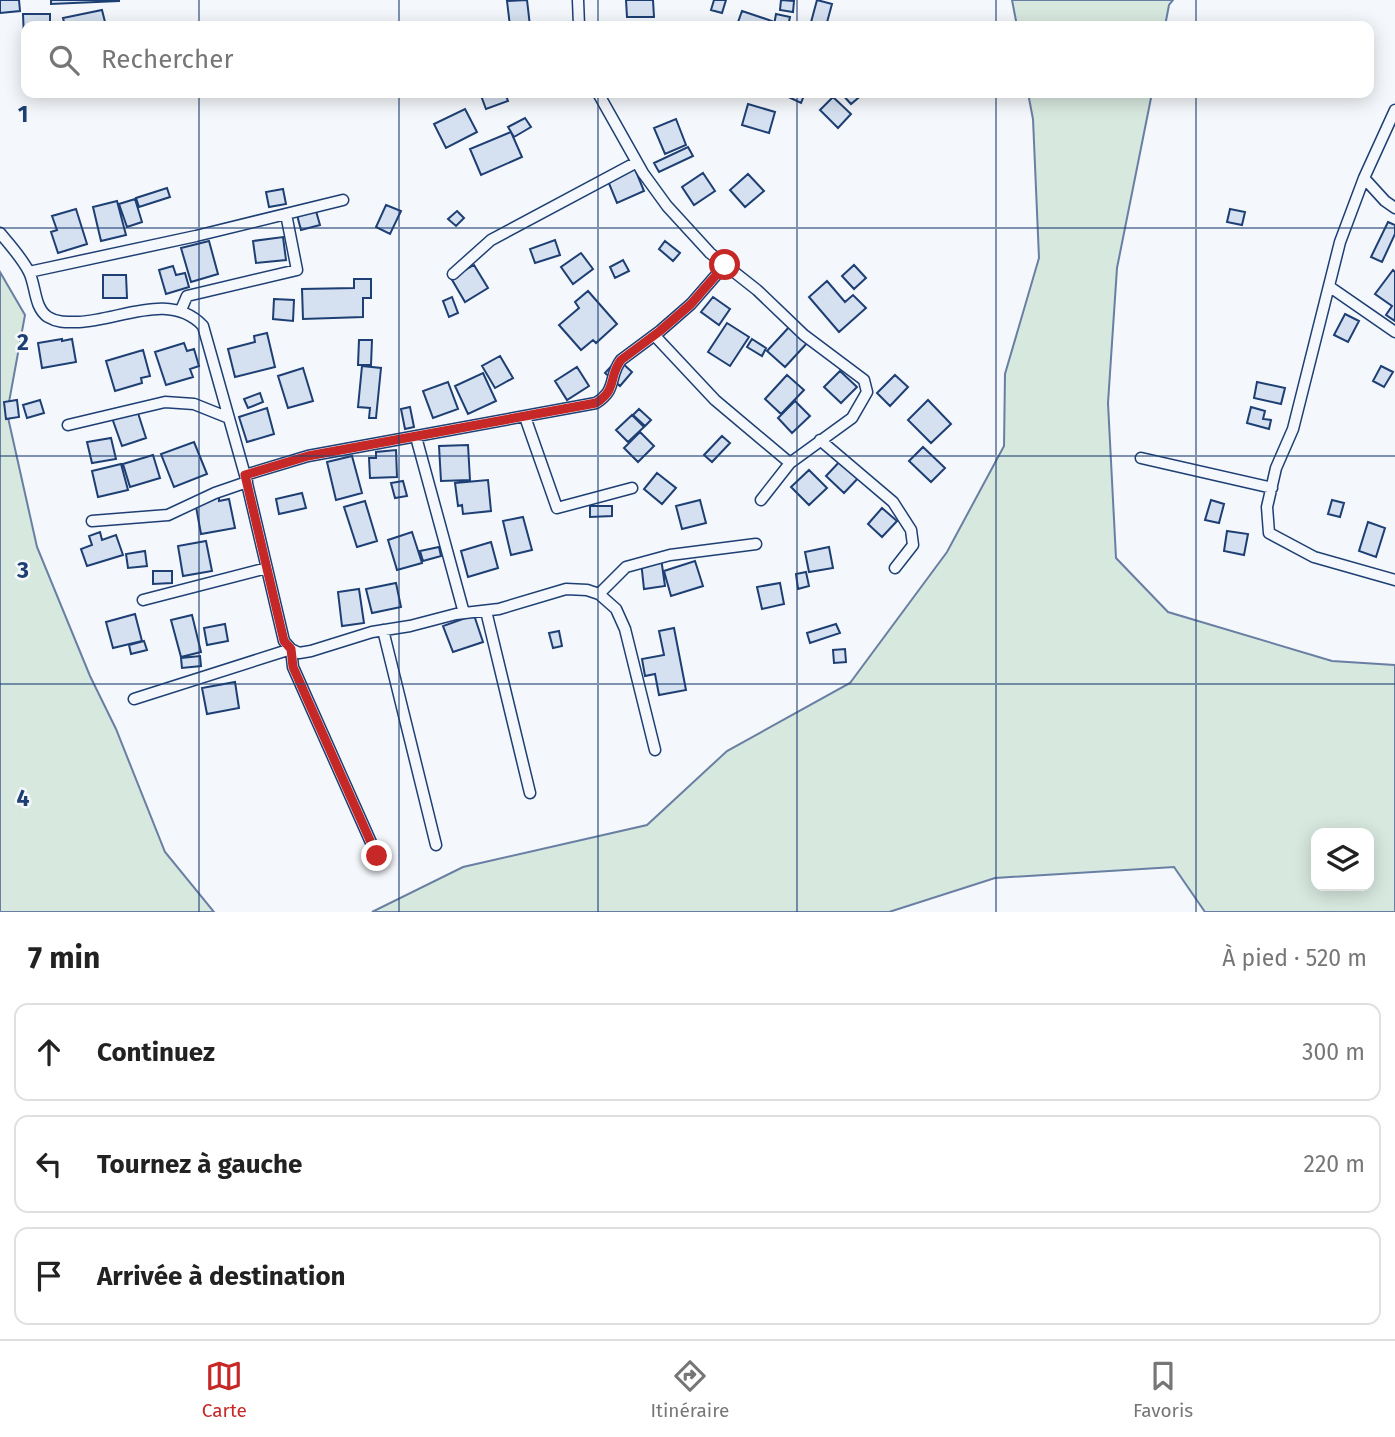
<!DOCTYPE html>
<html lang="fr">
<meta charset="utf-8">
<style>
:root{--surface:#fff;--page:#f2f2f2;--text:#222;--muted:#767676;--line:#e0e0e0;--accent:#c62828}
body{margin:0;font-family:"Fira Sans",sans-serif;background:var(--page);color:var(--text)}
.controls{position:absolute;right:21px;bottom:21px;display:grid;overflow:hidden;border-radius:14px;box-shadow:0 4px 18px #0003}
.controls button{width:63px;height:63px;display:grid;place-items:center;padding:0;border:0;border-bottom:2px solid var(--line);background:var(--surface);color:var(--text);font:35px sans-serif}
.stop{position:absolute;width:21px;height:21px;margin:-16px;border:5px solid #c62828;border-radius:50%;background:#fff}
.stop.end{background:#c62828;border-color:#fff;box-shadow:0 2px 7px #0008}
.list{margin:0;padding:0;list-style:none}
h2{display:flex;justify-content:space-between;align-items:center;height:91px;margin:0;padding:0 28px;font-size:30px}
h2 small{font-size:23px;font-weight:400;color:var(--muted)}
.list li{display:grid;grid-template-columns:46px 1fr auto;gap:21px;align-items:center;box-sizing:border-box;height:98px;margin:0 14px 14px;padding:0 14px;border:2px solid var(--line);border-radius:14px}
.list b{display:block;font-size:26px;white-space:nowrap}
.list em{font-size:23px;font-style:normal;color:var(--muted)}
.icon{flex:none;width:38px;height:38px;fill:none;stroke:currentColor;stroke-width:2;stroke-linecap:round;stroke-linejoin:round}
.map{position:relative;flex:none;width:1395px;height:912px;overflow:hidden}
.search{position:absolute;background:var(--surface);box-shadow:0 4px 18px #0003;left:21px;right:21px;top:21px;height:77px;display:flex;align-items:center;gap:18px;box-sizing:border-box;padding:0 24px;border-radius:14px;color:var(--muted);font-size:26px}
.sheet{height:427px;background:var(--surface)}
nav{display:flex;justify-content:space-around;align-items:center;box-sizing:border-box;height:98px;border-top:2px solid var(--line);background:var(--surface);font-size:19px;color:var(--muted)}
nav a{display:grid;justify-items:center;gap:4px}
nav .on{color:var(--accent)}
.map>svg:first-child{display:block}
</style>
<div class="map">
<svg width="1395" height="912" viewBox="0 0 1395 912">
<rect width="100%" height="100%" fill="#f4f7fb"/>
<path fill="#d7e8df" stroke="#687fa3" stroke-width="2" fill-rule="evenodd" d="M1012 0H1173L1169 5 1165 26H1017Z
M1028 93H1152L1117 268 1108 403 1116 558 1168 612 1332 661 1395 665V912H1205L1174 867 995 878 889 912H372L463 867 647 825 727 751 850 683 947 552 1004 446 1005 374 1039 258 1033 119ZM1369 833V886H1316V833Z
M0 272 25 315 7 413 37 547 90 676 116 729 165 852 214 912H0Z"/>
<path fill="#d5e0f0" stroke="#1d3f73" stroke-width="2" d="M0 0H19L20 11 0 13Z
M51 0H119V1L51 4Z
M527 0 530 26H510L507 1Z
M626 0H653L654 17H627Z
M714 0H726L722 13 711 10Z
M781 0 794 1 793 12 780 10Z
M817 0 832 4 826 26H810Z
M102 10 106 26H65L63 18Z
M742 11 772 21 770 26 737 25Z
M23 14H50V26H26V38H24Z
M776 14 790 17 788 26 774 25Z
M480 93H505L508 101 486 109Z
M780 93H805L801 103Z
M841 93H862L863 94 851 104Z
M833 97 851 114 838 128 820 110Z
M748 104 775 112 769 133 742 125Z
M465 109 477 132 446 148 434 124Z
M525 118 531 127 514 137 508 127Z
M676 119 686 145 665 154 654 128Z
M511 132 522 157 481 175 470 149Z
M688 147 693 156 659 172 654 163Z
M635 169 644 191 617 203 608 181Z
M703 173 715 191 694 205 682 187Z
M748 174 764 191 745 207 730 190Z
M167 188 170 197 139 207 136 198Z
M283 189 286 204 269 207 266 192Z
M135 199 142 222 127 227 119 204Z
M117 201 126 235 101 241 93 207Z
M386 205 401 211 390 234 376 227Z
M76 209 87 244 58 253 51 232 57 230 52 216Z
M1230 209 1245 212 1242 225 1227 222Z
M316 211 320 225 301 230 297 215Z
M457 211 464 218 456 226 448 219Z
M1388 222 1395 225V234L1382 262 1371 257Z
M283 237 286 260 256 263 253 241Z
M555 240 560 255 535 263 530 249Z
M209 241 218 274 191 282 181 248Z
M665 241 680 253 673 261 659 249Z
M581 253 593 269 573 284 561 267Z
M623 260 629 271 615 278 610 267Z
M474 265 488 288 465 302 451 278Z
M854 265 866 278 854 289 842 276Z
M173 266 176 275 185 273 189 287 166 294 159 270Z
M1393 270 1395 272V321L1386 315 1392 306 1375 294Z
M103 275H126L127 298H103Z
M354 279H371V298H363V317L303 319 302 289 354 288Z
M827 281 845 302 853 295 866 308 839 332 809 297Z
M588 291 617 324 596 343 593 340 581 350 559 325 579 308 575 302Z
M452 297 458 313 449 317 443 301Z
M713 297 730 309 719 325 701 312Z
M274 299 294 300 293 321 273 319Z
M1345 314 1359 321 1348 342 1334 335Z
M727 323 749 337 730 366 708 352Z
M791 325 809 341 785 367 767 351Z
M267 333 275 367 235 377 228 349 255 342 254 336Z
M62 339V341L72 339 76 362 42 368 38 343Z
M752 339 766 348 762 356 747 347Z
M359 340H372L371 365H358Z
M184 343 187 351 194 349 199 366 190 369 193 377 166 385 155 352Z
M143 350 150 376 141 378 142 383 115 391 106 361Z
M500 356 513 378 495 388 482 366Z
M618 359 632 372 620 386 605 373Z
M362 366 381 368 376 418H369L370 408 358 407Z
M1381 366 1393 372 1384 387 1373 381Z
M577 367 589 386 567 400 555 381Z
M303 368 313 401 288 408 278 376Z
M840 371 857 387 841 403 824 387Z
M483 373 496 401 468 414 455 386Z
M787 375 804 390 781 414 765 399Z
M895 375 908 387 890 406 877 393Z
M448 382 458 409 433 418 423 391Z
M1257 382 1285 388 1281 404 1254 398Z
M260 393 263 402 248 408 244 399Z
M17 400 19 417 6 419 4 402Z
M40 400 44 413 27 418 23 405Z
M928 400 951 424 931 443 908 420Z
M795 401 810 416 792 433 778 418Z
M410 407 414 427 405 429 401 409Z
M1251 407 1265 411 1263 419 1271 420 1269 429 1247 423Z
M267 408 274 434 247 442 239 417Z
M639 409 651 420 645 426 633 415Z
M137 410 146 438 122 446 112 418Z
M632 415 644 427 628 442 616 430Z
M640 432 654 446 638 462 624 448Z
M722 436 730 443 712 462 704 455Z
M111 438 116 459 92 463 87 442Z
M194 442 207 474 174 487 161 454Z
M468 445 470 480 441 481 439 446Z
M923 447 945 468 931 482 909 461Z
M396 450 397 477 370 478 369 458H376V452Z
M153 455 160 478 130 487 123 464Z
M352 456 362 493 336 500 327 462Z
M844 457 862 474 844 493 826 476Z
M121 464 128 490 98 497 92 471Z
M809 470 827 488 809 505 791 487Z
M657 473 676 488 662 504 644 489Z
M488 480 491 511 463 514 462 505 458 506 455 483Z
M403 481 407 496 395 498 391 483Z
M302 493 306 508 279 514 276 499Z
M219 496V501L229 499 235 528 201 534 195 501Z
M700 500 706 523 682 529 676 506Z
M1211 500 1224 504 1219 523 1205 520Z
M1332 500 1344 503 1340 517 1328 514Z
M365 501 377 541 357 547 344 507Z
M590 506H612V516L590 517Z
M882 508 897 521 882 537 868 524Z
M523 517 532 550 511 555 503 521Z
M1368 522 1385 528 1376 557 1359 551Z
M1227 531 1248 534 1244 555 1224 551Z
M100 532 102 540 116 535 123 555 87 566 81 549 92 545 89 536Z
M412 532 422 563 397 570 388 540Z
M206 541 212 571 183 576 178 546Z
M491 542 498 568 468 577 461 551Z
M439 547 441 556 423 561 420 551Z
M829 547 833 568 809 572 805 552Z
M145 551 147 566 128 568 126 554Z
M661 558 665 586 644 589 641 561Z
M695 561 703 586 671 596 664 571Z
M153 571H172V583L153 584Z
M806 572 809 586 798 589 796 574Z
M396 583 401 607 372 613 366 589Z
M780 583 784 604 762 609 757 587Z
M359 589 364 623 342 626 338 592Z
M135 614 142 641 113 648 106 622Z
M192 615 201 652 181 657 171 620Z
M474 615 483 642 453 652 443 626Z
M225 624 228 641 207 645 204 628Z
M836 624 840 633 810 643 807 633Z
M674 628 686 690 659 695 655 674 645 676 642 659 664 655 659 631Z
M559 631 562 646 553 648 549 633Z
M144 641 147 650 131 654 129 645Z
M845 649 846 662 834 663 833 650Z
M200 656 201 666 182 668 181 658Z
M235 682 239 708 207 714 202 688Z"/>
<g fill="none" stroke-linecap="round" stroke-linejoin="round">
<g stroke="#1d3f73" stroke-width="13">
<path id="street" d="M578 0 579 26
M598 93 643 173 667 206 710 253 757 290 804 335 864 380 867 392 852 418 790 463 761 500
M1395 110 1364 178 1340 242 1293 429 1276 468 1267 507 1269 533 1314 557 1395 580
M1364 178 1385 201 1395 208
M0 233C10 245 22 258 29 272 36 286 34 308 48 317 58 323 67 322 79 322 121 320 170 291 203 326L245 475 284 641 291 649 299 653 311 651 372 632 410 626 456 614 499 609 566 589 587 590 599 594 616 609 625 629 655 750
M29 272 196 236 343 200
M453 274 491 240 637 162
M1330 287 1395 332
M181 310 187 296 297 270 286 214
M655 336 715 400 790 463
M525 417 557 508 632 488
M68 425 165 402 194 404 229 418
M416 437 464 613
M820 440 893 502 911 530 913 545 895 568
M1141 458 1272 488
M245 475 308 456 596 403C618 389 608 377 621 360L660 331 691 304 725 265
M92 521 168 515 215 493 247 482
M599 594 626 567 670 555 756 544
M143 600 267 568
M486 611 530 793
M383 630 436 845
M134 699 291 649 293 667 377 856"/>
</g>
<use href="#street" stroke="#f4f7fb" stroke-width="10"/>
</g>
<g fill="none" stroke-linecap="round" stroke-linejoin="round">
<path stroke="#c62828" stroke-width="9" d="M377 856 293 667 291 649 284 641 245 475 308 456 596 403C618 389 608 377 621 360L660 331 691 304 725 265"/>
</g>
<path fill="none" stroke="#1d3f73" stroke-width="2" stroke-opacity="0.55" d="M199 0V26M399 0V26M598 0V26M797 0V26M996 0V26M1196 0V26M199 93V912M399 93V912M598 93V912M797 93V912M996 93V912M1196 93V912M0 228H1395M0 456H1395M0 684H1395"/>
<g font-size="23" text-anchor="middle" font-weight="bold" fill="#1d3f73" stroke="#f4f7fb" stroke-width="5" stroke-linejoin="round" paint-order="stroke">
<text x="23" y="122">1</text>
<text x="23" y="350">2</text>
<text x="23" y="578">3</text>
<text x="23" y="806">4</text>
</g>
</svg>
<div class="controls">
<button><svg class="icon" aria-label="layers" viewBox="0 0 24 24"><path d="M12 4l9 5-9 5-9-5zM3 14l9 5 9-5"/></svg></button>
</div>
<div class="stop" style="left:725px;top:265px"></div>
<div class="stop end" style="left:377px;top:856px"></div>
<div class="search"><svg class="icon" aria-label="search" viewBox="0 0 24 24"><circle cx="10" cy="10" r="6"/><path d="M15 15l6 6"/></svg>Rechercher</div>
</div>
<section class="sheet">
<h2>7 min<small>À pied · 520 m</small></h2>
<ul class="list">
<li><svg class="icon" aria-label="ahead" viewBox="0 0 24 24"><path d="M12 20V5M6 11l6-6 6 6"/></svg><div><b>Continuez</b></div><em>300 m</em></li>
<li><svg class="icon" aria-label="left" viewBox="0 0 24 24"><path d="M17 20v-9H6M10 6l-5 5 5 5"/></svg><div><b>Tournez à gauche</b></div><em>220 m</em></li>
<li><svg class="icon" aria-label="arrive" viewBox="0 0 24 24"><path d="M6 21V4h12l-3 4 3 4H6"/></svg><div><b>Arrivée à destination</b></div></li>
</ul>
</section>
<nav>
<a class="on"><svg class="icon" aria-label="map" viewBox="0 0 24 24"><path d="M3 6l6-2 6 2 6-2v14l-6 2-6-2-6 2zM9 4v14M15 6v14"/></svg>Carte</a>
<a><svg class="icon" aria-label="directions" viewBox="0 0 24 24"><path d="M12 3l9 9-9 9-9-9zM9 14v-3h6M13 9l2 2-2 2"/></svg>Itinéraire</a>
<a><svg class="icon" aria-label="saved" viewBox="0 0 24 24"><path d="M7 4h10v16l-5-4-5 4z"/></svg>Favoris</a>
</nav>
